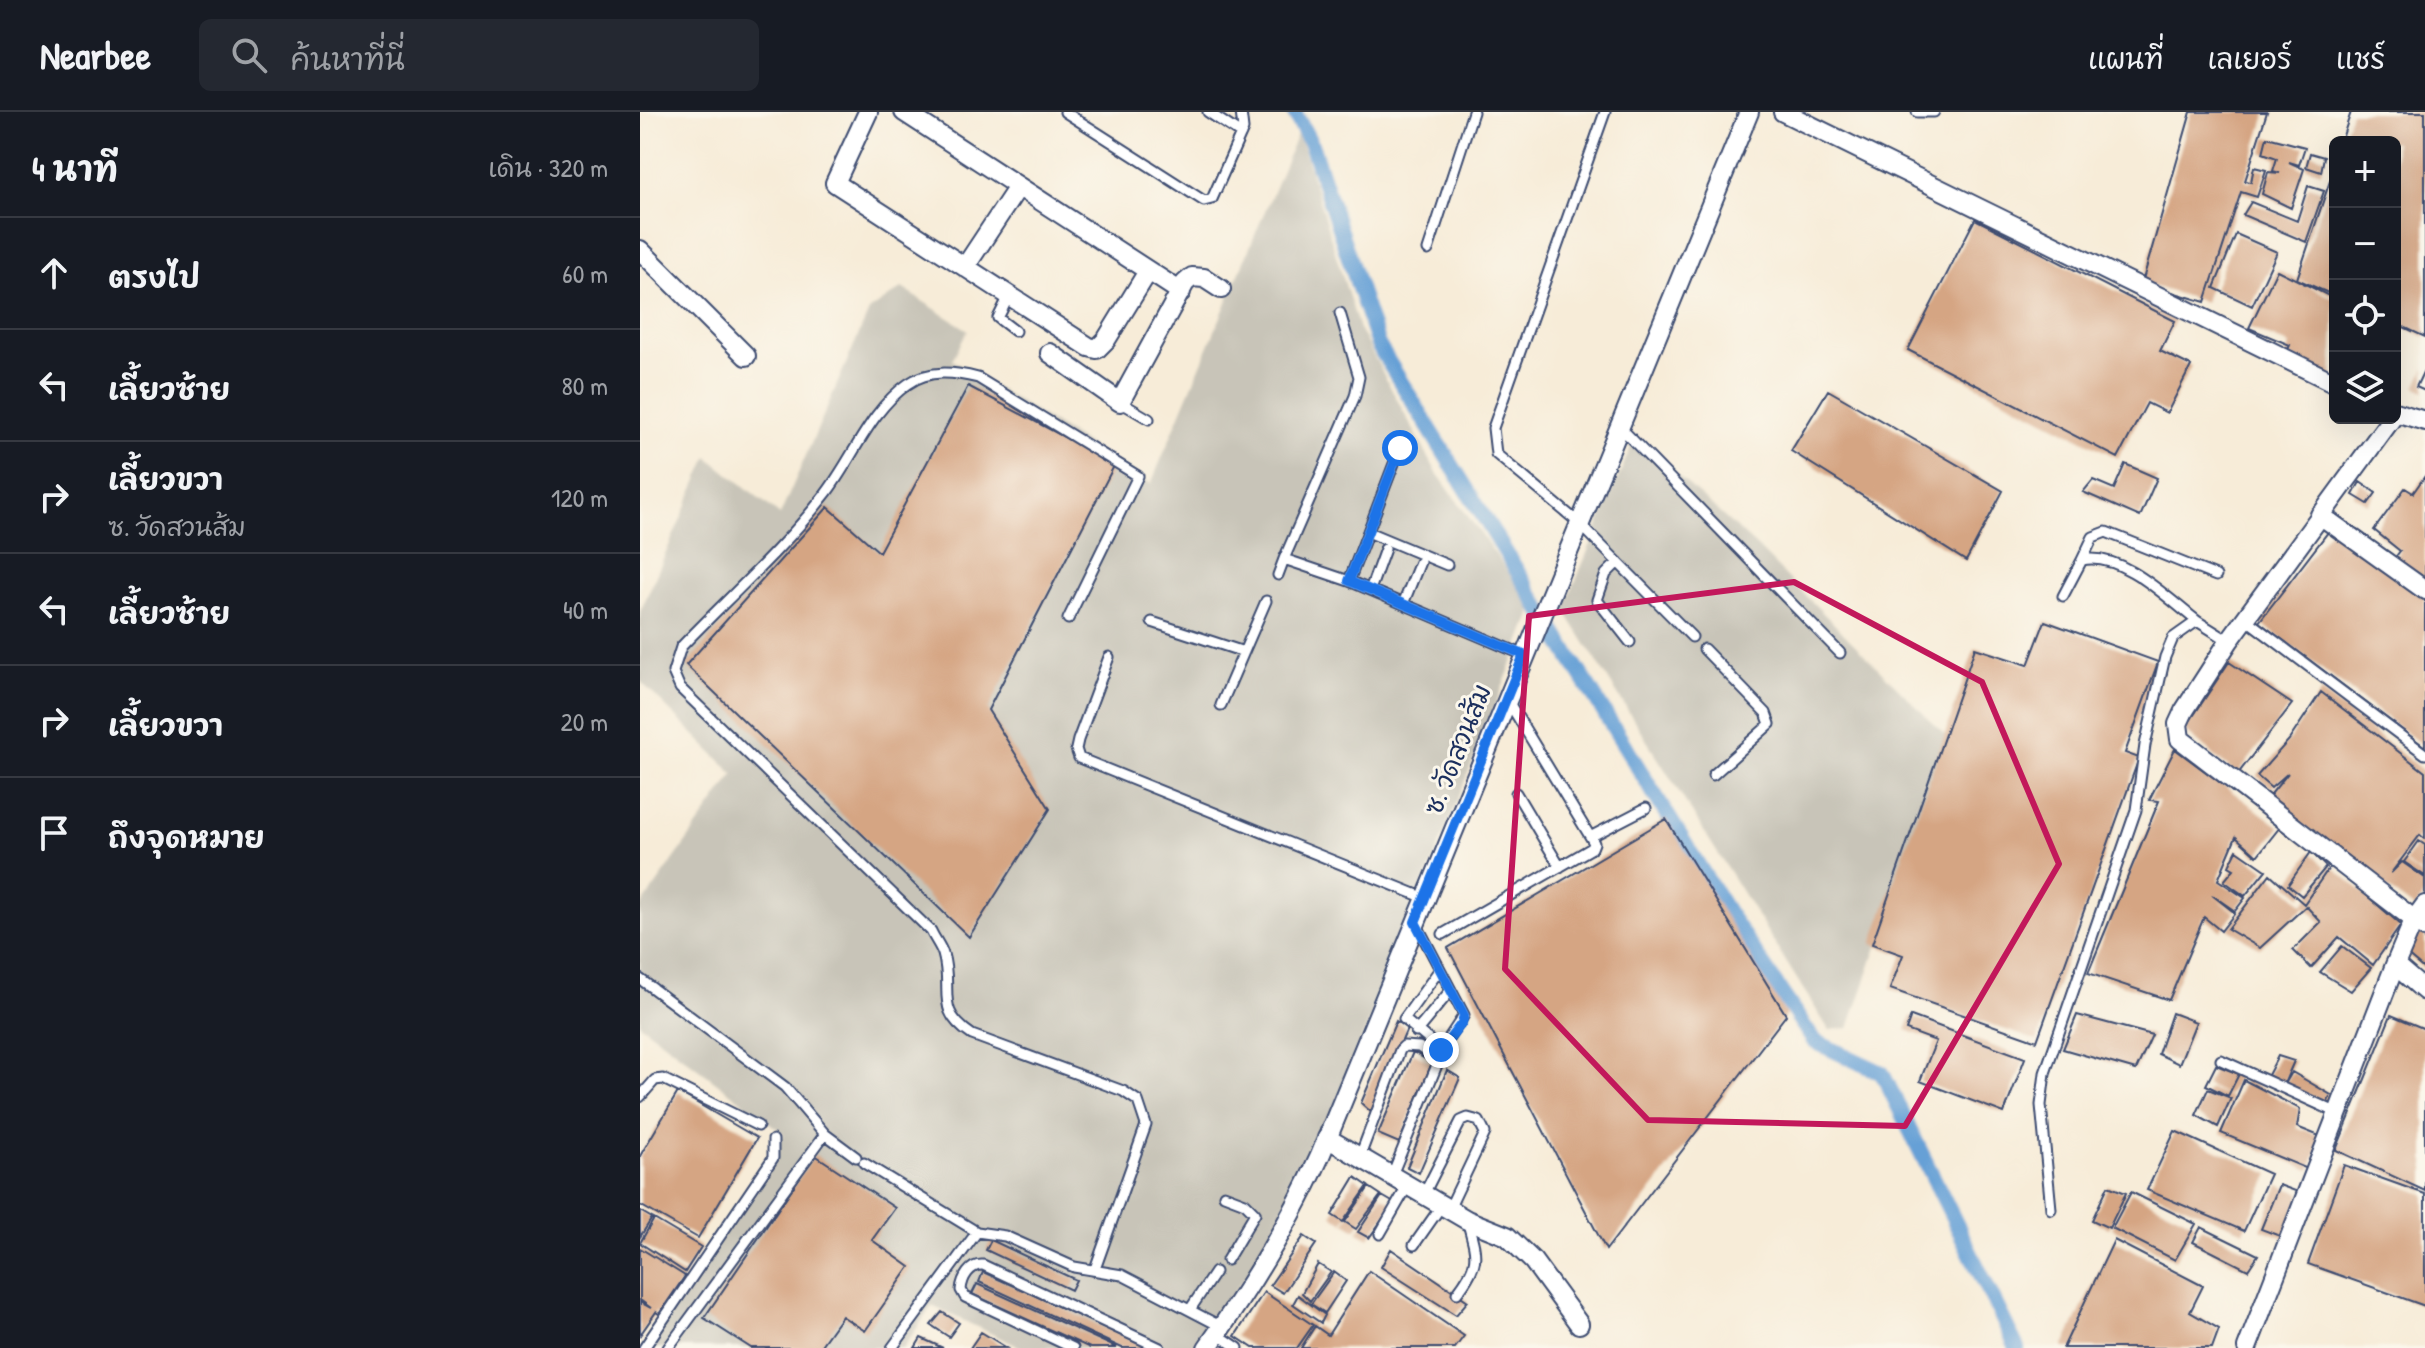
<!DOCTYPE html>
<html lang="th">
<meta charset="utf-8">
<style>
:root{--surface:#171b24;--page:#242831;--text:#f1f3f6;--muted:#9ea1a6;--line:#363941}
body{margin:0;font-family:"Patrick Hand","Playpen Sans Thai",sans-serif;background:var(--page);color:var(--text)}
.controls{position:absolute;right:24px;top:24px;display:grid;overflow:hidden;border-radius:12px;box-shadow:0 8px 32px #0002}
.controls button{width:72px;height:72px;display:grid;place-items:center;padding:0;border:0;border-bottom:2px solid var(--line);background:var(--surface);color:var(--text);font:40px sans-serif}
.stop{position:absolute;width:24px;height:24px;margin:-18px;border:6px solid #1a73e8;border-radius:50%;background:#fff}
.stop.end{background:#1a73e8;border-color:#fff;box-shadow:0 2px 8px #0008}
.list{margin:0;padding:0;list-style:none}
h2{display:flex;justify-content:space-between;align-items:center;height:104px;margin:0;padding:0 32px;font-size:34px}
h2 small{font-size:26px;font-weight:400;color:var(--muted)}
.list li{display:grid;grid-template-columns:52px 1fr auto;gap:24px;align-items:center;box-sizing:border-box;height:112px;padding:0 32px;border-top:2px solid var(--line)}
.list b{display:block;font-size:30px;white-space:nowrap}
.list p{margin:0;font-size:26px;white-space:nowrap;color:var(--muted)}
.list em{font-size:26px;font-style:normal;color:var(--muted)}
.icon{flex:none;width:44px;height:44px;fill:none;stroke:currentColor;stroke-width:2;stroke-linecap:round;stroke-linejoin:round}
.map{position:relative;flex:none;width:1785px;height:1236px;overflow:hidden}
header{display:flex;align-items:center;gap:48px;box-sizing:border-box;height:112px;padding:0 40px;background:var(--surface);border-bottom:2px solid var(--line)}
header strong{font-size:38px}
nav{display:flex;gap:44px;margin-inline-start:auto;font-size:28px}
.search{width:560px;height:72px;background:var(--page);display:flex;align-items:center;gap:20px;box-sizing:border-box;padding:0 28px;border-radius:12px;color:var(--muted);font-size:30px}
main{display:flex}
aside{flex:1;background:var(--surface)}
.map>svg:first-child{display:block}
</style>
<header>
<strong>Nearbee</strong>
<div class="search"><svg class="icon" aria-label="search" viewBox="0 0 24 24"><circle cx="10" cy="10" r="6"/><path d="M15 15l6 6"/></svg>ค้นหาที่นี่</div>
<nav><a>แผนที่</a><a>เลเยอร์</a><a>แชร์</a></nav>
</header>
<main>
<aside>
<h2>4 นาที<small>เดิน · 320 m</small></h2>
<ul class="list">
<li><svg class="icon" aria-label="ahead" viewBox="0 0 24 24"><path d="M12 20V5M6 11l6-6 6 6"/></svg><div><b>ตรงไป</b></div><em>60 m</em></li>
<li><svg class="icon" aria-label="left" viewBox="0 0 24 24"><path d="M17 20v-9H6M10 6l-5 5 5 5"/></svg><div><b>เลี้ยวซ้าย</b></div><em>80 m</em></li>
<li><svg class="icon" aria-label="right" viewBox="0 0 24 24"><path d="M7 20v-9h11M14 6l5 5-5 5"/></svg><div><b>เลี้ยวขวา</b><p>ซ. วัดสวนส้ม</p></div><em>120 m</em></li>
<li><svg class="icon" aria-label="left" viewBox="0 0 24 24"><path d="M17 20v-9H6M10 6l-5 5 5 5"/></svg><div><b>เลี้ยวซ้าย</b></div><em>40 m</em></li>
<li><svg class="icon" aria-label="right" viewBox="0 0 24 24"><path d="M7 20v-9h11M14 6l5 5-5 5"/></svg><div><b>เลี้ยวขวา</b></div><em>20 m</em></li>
<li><svg class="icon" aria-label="arrive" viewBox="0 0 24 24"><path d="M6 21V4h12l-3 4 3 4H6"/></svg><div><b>ถึงจุดหมาย</b></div></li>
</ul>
</aside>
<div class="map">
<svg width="1785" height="1236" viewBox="0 0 1785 1236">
<rect width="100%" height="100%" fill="#fbf7ec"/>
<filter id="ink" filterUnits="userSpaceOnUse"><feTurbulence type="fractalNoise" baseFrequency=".0125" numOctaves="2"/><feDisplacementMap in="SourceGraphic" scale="16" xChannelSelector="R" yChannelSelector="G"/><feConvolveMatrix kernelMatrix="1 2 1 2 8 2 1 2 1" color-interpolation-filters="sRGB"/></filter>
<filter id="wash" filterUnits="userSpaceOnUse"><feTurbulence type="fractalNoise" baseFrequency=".006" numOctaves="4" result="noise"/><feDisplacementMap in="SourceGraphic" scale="32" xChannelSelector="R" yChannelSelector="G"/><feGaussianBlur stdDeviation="1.8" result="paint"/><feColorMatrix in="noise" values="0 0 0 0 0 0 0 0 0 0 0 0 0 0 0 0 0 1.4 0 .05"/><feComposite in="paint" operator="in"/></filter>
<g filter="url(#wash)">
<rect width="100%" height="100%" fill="#f7ecd8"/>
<path fill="#c8c4b8" d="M658 20 719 217 797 361 894 496 659 1084 612 1156 550 1236H382L292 1194 263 1236H3L144 1022 0 912V796L94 662 0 569V500L68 345 140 403 229 199 262 176 328 218 312 248 511 372Z
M995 325 1115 433 1309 627 1209 916 1189 918 924 497Z"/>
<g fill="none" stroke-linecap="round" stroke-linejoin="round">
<path stroke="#66a0d6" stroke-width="16" d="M654 0 671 32 738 233 1087 800 1174 929 1242 961 1377 1236"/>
</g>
<g id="blocks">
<path fill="#d5a583" d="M1551 0H1627L1605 69 1611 70 1614 55 1626 58 1617 85 1601 80 1565 190 1502 171Z
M1711 0H1785V225L1755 211V30H1701Z
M1627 25 1665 35 1659 53 1649 50 1664 57 1651 96 1622 82 1628 60 1640 61 1633 59 1637 46 1623 41Z
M1670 41 1684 45 1681 60 1666 55Z
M1695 54V184L1657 167Z
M1668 74 1684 79 1666 130 1603 103 1611 90 1657 109Z
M1335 107 1535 209 1520 239 1551 254 1527 301 1507 291 1478 346 1268 238Z
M1596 122 1637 140 1612 194 1574 176Z
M1637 158 1695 187 1692 266 1646 242 1650 233 1609 216Z
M1785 256V279L1776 275Z
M328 274 475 352 348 598 410 697 329 825 46 553 188 395 239 440Z
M1188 278 1363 379 1326 449 1151 339Z
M1485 352 1517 366 1500 405 1443 380 1453 368 1474 377Z
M1785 364V468L1754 447 1760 439 1734 418 1765 376 1773 381Z
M1720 370 1736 381 1728 392 1713 383Z
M1692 415 1785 485V635L1619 510Z
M1405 509 1518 550 1485 641 1499 646 1397 929 1250 877 1263 843 1232 832 1335 536 1388 553Z
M1589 550 1652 592 1597 663 1544 618Z
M1681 580 1785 660V727L1780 723 1751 761 1762 750 1785 766V781L1775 797 1627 687 1648 661 1631 676 1617 664 1649 628Z
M1535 637 1640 715 1617 744 1596 725 1578 768 1605 786 1595 799 1572 783 1595 801 1581 819 1564 805 1529 888 1448 861 1519 689 1509 688Z
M1026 707 1146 903 966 1138 808 836Z
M1779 729 1785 733V764L1764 750Z
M1597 738 1626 758 1605 784 1584 769 1594 757 1589 754Z
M1671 740 1686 755 1662 784 1648 773Z
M1691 753 1761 813 1733 853 1699 825 1671 856 1653 838 1681 810 1666 794 1620 836 1588 817 1630 762 1664 792Z
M1782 819 1785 821V858L1765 841Z
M1702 834 1731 856 1711 879 1680 860Z
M1532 901 1556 910 1539 952 1518 942Z
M1437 903 1512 923 1496 958 1423 937Z
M1751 903 1785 917V1079L1696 1038Z
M1271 904 1385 946 1364 1001 1280 969 1296 929 1266 918Z
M756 909 767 917 731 1000 721 991Z
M773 940 792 951 759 1031 738 1022Z
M1638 944 1654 949 1644 972 1628 963Z
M1576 953 1599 962 1588 984 1566 973Z
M807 958 820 966 779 1061 767 1055Z
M1652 960 1691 983 1687 992 1645 972Z
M1604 968 1660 997 1657 1015 1682 1025 1670 1058 1581 1021Z
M1568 977 1591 986 1578 1015 1556 1003Z
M38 980 117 1026 58 1126 0 1093V1044Z
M1535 1019 1630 1062 1604 1119 1507 1078Z
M175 1043 255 1096 232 1128 270 1155 225 1219 202 1204 179 1236H111L64 1206Z
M1704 1053 1785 1082V1194L1668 1152Z
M715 1065 728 1074 703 1110 692 1103Z
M1639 1073 1661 1081 1645 1126 1621 1117Z
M1468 1074 1486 1081 1469 1116 1452 1108Z
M729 1075 741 1083 716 1117 705 1110Z
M1491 1080 1556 1112 1535 1148 1472 1116Z
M742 1084 754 1091 729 1126 718 1120Z
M0 1099 12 1106 0 1125Z
M14 1107 61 1135 45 1160 0 1131Z
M1561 1115 1618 1143 1608 1158 1553 1130Z
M664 1124 676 1132 643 1181 630 1173Z
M351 1128 436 1168 431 1178 346 1138Z
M1474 1128 1563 1174 1550 1200 1579 1217 1572 1236H1423Z
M0 1136 45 1164 19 1202 16 1200 0 1223V1190L11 1196 0 1188Z
M751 1137 828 1189 816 1203 741 1155Z
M678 1152 691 1160 670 1189 662 1181Z
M729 1159 824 1224 815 1236H661L675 1214 688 1223Z
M343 1160 509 1236H482L339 1170Z
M694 1160 706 1169 685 1201 671 1192Z
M337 1172 477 1236H450L332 1182Z
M624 1180 673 1213 657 1236H613L595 1224Z
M658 1183 685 1203 681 1211 653 1192Z
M302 1200 319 1211 309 1225 291 1213Z
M341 1220 367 1236H330Z
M281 1226 303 1236H275Z"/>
</g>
</g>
<g filter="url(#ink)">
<use href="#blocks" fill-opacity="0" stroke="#3c4b70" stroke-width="2"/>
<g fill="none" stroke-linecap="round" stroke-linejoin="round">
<g stroke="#3c4b70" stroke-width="13">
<path id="lane" d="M425 0 564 89 572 87 603 17 601 0
M568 0 601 22
M965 0 853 316 856 342 939 411 1052 525
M1277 0H1294
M788 138 833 0
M369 184 358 206 375 219
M480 290 509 307
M979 314 1200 541
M728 420 807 453
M644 447 715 284 719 265 700 201
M1442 448 1453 425 1466 420 1576 464
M978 450 966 462 957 488 990 530
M638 463 644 447 709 469 884 543
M709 469 760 336
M730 478 745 437
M1423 484 1442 448C1483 440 1527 486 1557 509
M763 492 780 450
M428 507 498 364 338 266C314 260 289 257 268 272 229 299 212 349 184 384 142 438 88 486 41 535L33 560 40 576 291 819C294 826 301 835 303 842 314 879 293 897 332 923L483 979 498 989 506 1013 455 1157
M1607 508 1785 642
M512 510 604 540
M1064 537 1126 601 1130 612 1073 663
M469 545 438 628 436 637 439 646 785 786
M581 593 626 489
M876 681 920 755
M952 724 1006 696
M777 813 824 903 801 938 764 907 800 857
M803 822 952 736 954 731 868 589
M0 867 145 975 185 1022
M776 920 811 878
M1581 948 1698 1001
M0 985 15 968 23 967 118 1014
M720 1044 760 938 764 934 779 935 796 947 797 953 752 1063
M224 1051 337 1120 365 1124 434 1155 482 1163 582 1215
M784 1082 821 1009 828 1006 839 1009 845 1021 809 1097
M584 1083 605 1091 615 1101 587 1148
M1411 1097 1401 993 1405 961 1496 698 1505 633 1525 545 1533 526 1557 509 1589 529
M740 1122 768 1073
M774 1133 802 1093
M817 1181C841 1150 837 1144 827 1108
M551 1196 575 1160
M577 1222 598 1236
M4 1236 133 1046V1028
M28 1236 185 1022 216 1045
M252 1236 337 1120
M433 1236 325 1185 321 1178C322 1166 330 1152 343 1153L520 1236"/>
</g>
<g stroke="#3c4b70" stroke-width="22">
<path id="street" d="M228 0 195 71 449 235 457 237 466 228 507 161
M264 0 541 180
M1143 0 1695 271
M0 138 106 244
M325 155 378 75
M410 241 480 290 545 171 552 165 564 166 581 177
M1755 300 1785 309
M1752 306 1589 529 1544 599 1538 612 1540 627 1785 816
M1680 403 1785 478
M1755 853 1785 879
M687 1026 827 1108 867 1124 893 1149 939 1212
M567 1236C611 1174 649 1113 680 1044L1109 0
M1607 1236 1755 853 1774 808 1785 793"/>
</g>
<use href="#lane" stroke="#fff" stroke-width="9"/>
<use href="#street" stroke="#fff" stroke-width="18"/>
</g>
</g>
<g fill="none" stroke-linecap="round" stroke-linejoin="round" filter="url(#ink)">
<path stroke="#1a73e8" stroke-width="10" d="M760 336 709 469 884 543 775 810 824 903 822 911 801 938"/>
</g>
<path fill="none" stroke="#c2185b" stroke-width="6" stroke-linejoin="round" d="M1154 470 1342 570 1419 752 1265 1014 1008 1008 865 857 889 504Z"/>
<g text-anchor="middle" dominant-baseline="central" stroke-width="6" stroke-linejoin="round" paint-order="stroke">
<g font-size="26" fill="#1b2f5e" stroke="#fbf7ec">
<text transform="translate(817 637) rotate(-68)">ซ. วัดสวนส้ม</text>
</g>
</g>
</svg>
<div class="controls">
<button>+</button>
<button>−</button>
<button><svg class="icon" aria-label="locate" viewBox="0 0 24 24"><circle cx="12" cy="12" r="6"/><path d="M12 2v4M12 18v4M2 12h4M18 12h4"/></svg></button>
<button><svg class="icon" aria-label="layers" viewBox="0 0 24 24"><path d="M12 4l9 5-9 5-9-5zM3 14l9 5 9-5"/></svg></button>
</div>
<div class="stop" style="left:760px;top:336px"></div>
<div class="stop end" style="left:801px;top:938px"></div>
</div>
</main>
